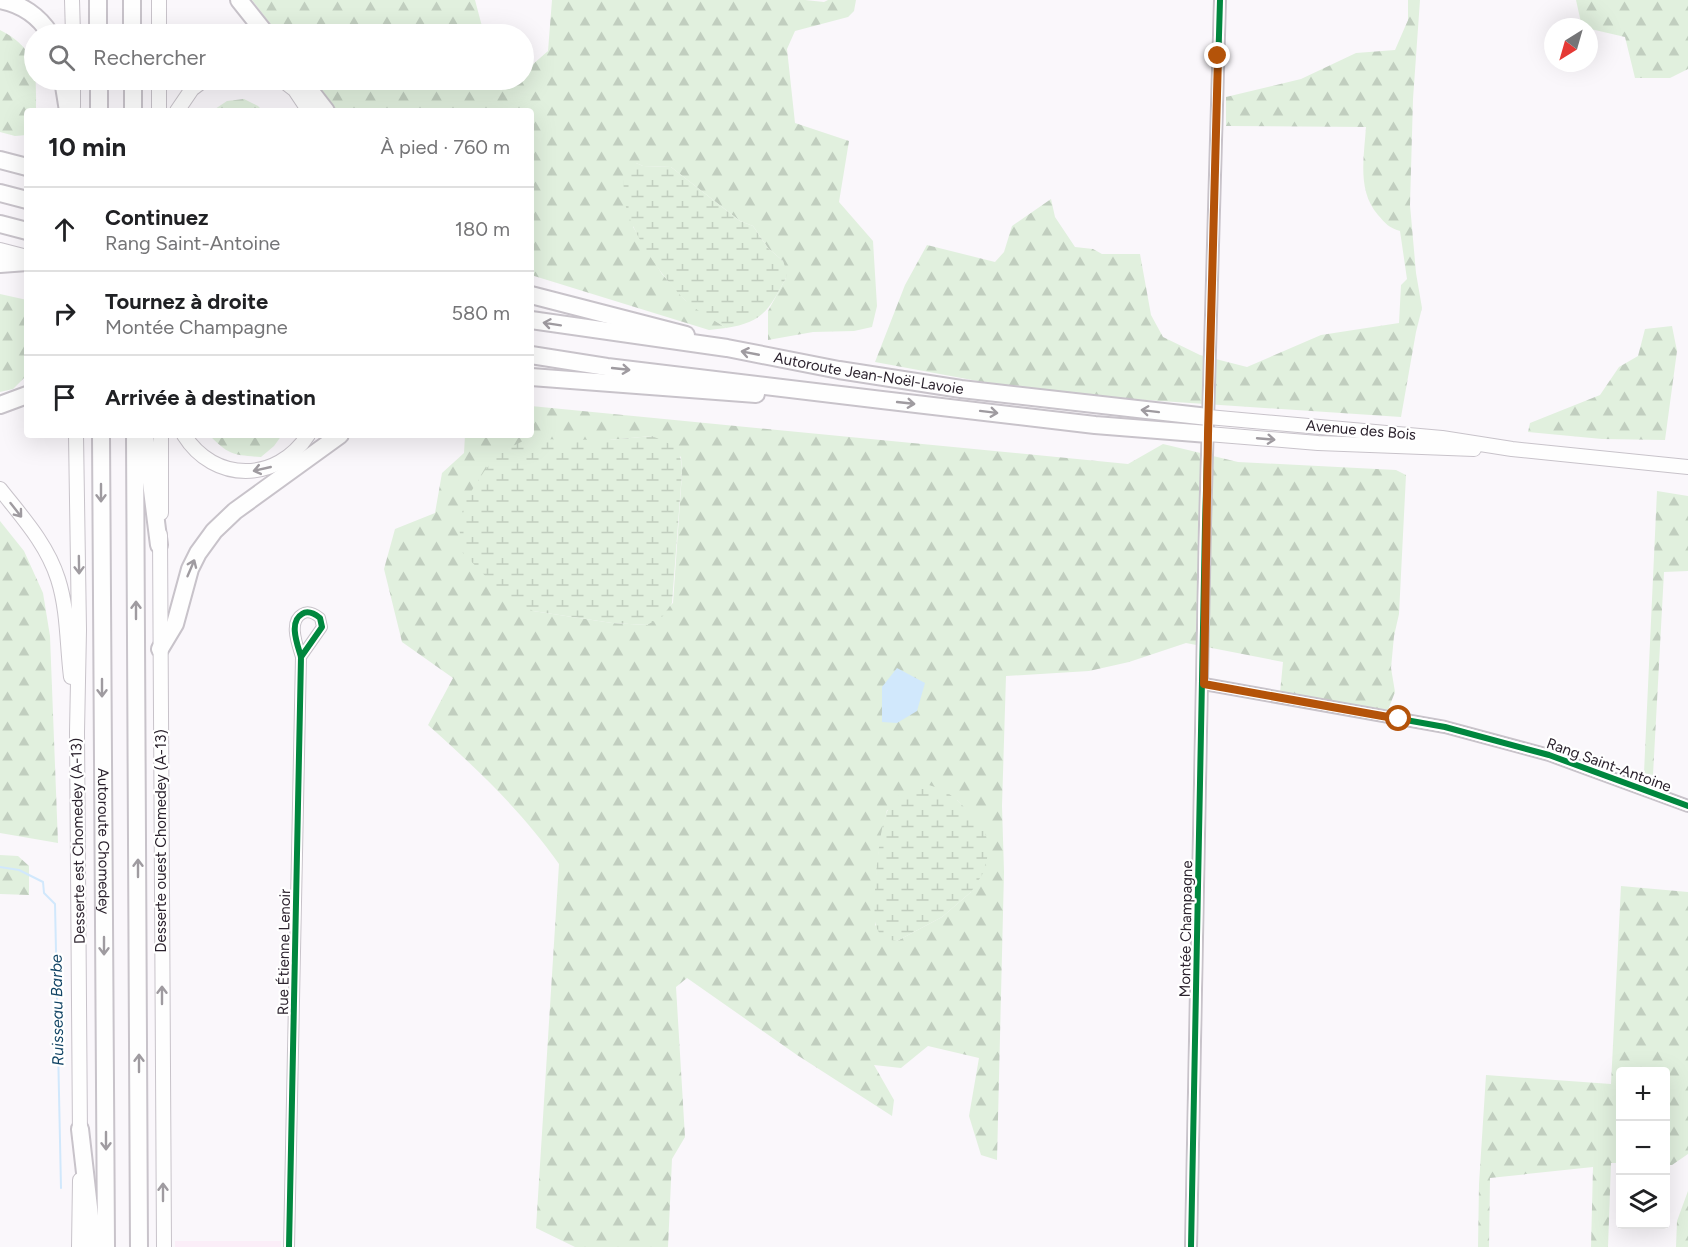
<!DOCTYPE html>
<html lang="fr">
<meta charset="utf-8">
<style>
:root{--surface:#fff;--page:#f2f2f2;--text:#202124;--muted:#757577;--line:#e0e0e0}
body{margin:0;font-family:Figtree,sans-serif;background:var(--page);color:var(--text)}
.controls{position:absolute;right:18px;bottom:18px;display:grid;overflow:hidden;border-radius:6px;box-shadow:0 6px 24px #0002}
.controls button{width:54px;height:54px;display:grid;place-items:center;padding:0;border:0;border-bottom:2px solid var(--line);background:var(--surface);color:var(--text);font:30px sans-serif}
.compass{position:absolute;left:1544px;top:18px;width:54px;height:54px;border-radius:50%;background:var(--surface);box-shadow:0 6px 24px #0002;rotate:217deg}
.stop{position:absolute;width:18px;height:18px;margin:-14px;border:4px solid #b45309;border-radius:50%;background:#fff}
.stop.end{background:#b45309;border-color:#fff;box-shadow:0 2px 6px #0008}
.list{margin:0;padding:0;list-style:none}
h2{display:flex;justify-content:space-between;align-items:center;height:78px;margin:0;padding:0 24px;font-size:26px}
h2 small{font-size:20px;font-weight:400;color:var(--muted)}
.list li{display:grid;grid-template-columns:39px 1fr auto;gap:18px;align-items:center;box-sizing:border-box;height:84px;padding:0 24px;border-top:2px solid var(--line)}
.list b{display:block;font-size:22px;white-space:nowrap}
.list p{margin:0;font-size:20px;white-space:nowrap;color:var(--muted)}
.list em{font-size:20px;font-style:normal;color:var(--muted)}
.icon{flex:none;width:33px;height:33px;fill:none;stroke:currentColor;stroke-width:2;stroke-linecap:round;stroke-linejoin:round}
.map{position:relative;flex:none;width:1688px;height:1247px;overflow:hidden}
.search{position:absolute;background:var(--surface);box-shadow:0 6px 24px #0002;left:24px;top:24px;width:510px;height:66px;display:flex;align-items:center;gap:15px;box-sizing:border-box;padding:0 21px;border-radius:33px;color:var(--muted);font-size:22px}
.panel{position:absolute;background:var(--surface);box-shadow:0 6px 24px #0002;left:24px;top:108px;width:510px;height:330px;border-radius:6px}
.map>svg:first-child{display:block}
</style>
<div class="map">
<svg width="1688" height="1247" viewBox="0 0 1688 1247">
<defs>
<pattern id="forest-firs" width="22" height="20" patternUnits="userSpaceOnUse" patternTransform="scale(1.5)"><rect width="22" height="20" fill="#e1f0de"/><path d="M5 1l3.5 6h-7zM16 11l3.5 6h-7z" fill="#c1cebf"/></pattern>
<pattern id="wetland-marsh" width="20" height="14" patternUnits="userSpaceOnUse" patternTransform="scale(1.5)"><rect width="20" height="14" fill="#e1f0de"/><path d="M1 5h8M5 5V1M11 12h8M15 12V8" fill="none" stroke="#c1cebf"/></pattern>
</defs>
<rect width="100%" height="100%" fill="#faf7fb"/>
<path fill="#fbeef8" d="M175 1241H281V1247H175Z"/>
<path fill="url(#forest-firs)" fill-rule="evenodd" d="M252 0H475L484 34H278Z
M552 0H805L824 2 828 0H856L854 11 848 17 795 31 787 49 795 123 849 141 839 202 873 241 877 306 872 327 854 331 813 332 768 340V311L786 278 783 261 768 248 753 226 740 221 671 167 643 166 636 163 633 227 662 274 685 300 726 328 709 330 531 275V111H337L313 80H524V65H532L548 51Z
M1408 0H1420L1413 99 1410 205 1416 273 1422 308 1416 332 1401 417 1042 393 875 362 905 285 927 245 995 262 1004 252 1012 226 1051 199 1055 217 1075 247 1093 249 1102 254H1140L1151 315 1163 337 1200 355 1247 367 1321 335 1399 323 1401 285 1407 279 1400 231C1389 228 1385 223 1378 215 1357 191 1364 157 1366 127L1226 126V97L1301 79 1356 53 1395 50 1408 20Z
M1576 0H1688V69L1670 78H1635L1625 37 1582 27Z
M0 30C39 50 36 72 36 111H27V135L15 136 0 132Z
M244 99 258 106 263 111H212L227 101Z
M0 294 27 300V375L13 389 0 392Z
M1672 326 1677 351 1665 440 1602 439 1528 432 1530 423 1600 395 1619 367 1638 356 1645 329Z
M531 406 1128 464 1163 444 1238 462 1396 470 1406 475 1399 614 1394 636 1391 668 1395 692 1388 710 1280 693 1283 662 1186 643 1129 662 1089 671 1006 676 1002 806 1004 872 997 1160 981 1155 969 1116 979 1058 928 1046 901 1068 874 1065 894 1100 892 1116 797 1055 687 978 676 987 685 1137 672 1159 668 1247H575L536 1228 559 864C520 809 477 769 428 725L453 678 402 642 384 569 395 529 435 513 442 473 464 453 465 435H531ZM652 436 681 457 682 473 673 603 647 625 612 623 533 611 609 440ZM957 800 970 814 971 892 942 917 897 941 875 925C875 886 877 847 887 810Z
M209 435H282L274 446 261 457C233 455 229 455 209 435Z
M1657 491 1688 496V571L1664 572 1653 775 1644 773Z
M0 521 24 551 43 593 50 636 58 843 0 833Z
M0 855 18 856 29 866V895L0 894Z
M1621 886 1688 892V1154L1672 1165H1666V1072H1620V1163H1611L1608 1247H1591L1593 1167 1490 1178 1489 1247H1478L1479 1184 1486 1075 1611 1084Z
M1688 1191V1247H1676L1677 1221Z"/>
<path fill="url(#wetland-marsh)" d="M636 163 643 166 671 167 740 221 753 226 768 248 783 261 787 272 786 278C769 309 764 322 726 328 713 319 696 311 685 300 663 279 633 235 626 207 623 194 623 182 625 170Z
M652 436C675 446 681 446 682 472L672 603 663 616 647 625 612 623 533 611 497 588 462 552 459 525 465 501 485 470 501 452 527 439 609 440Z
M926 784 944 790 957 800 984 827 988 845 987 859 982 875 971 892 942 917 897 941 883 939C880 934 876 928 875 922 873 902 878 824 889 808 899 793 908 786 926 784Z"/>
<path fill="#d1e8fc" d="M897 668 925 683 917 711 897 723 882 722V687Z"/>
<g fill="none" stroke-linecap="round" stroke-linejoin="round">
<path stroke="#d1e8fc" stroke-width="2" d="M0 867 19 870 43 882 44 893 55 904 61 1188"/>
<g stroke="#c8c3ca" stroke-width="12">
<path id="minor" d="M289 1247 301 657C298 646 288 622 302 614 308 610 315 614 320 618L322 627 301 657"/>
</g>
<g stroke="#c8c3ca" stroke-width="14">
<path id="tertiary" d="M1204 684 1445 727 1549 755 1688 806
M1191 1247 1205 525 1220 0"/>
</g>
<g stroke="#c8c3ca" stroke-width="16">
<path id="primary" d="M72 0 73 34
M159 0V34
M73 80V107
M159 80V111
M282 80 295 90 309 111
M177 111 192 89 204 80
M0 250 27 257
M1208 417 1442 438 1512 449 1688 467
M1208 434 1318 443 1474 449
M76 435 79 630 77 732 80 1137
M184 435C214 483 277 483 308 435
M0 489C22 517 47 544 58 579 68 610 67 645 71 677
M161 513V435
M160 535 164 1247
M79 1247 80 1180"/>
</g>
<g stroke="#c8c3ca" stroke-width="20">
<g id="motorway">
<path d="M0 0C21 4 39 16 50 34"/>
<path d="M98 0V34"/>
<path d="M132 0V34"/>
<path d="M239 0 266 34"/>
<path d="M63 80 68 111"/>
<path d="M99 80V111"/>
<path d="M133 80V111"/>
<path d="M302 80 326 111"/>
<path d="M0 160 27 167"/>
<path d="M0 193 27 200"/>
<path d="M0 224 27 231"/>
<path d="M0 264 27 262"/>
<path d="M531 295 686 335"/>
<path id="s1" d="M531 320 727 348 839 370 961 389 1208 417"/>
<path d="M531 355 607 367 882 400 1095 425 1208 434"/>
<path d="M531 377 756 394"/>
<path d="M0 405 27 395"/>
<path id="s2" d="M101 435 106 1247"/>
<path d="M135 435 139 1247"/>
<path d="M145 435 159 545"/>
<path d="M160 649 175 624 190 569 198 553 214 531 235 511 340 435"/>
<path d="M80 1129 91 1225 92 1247"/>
</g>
</g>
<use href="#minor" stroke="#fefefe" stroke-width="9"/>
<use href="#tertiary" stroke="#fefefe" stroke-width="10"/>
<use href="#primary" stroke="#fefefe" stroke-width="14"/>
<use href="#motorway" stroke="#fefefe" stroke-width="16"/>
<g stroke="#fff" stroke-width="10">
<path id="cycleway" d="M1204 684 1445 727 1549 755 1688 806
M289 1247 301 657C298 646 288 622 302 614 308 610 315 614 320 618L322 627 301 657
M1191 1247 1205 525 1220 0"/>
</g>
<use href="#cycleway" stroke="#00873e" stroke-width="6"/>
</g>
<defs><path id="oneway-shaft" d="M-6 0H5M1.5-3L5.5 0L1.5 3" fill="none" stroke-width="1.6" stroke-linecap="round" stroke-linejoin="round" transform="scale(1.5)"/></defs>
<g stroke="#9f9ba0">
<use href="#oneway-shaft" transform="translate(552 324) rotate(-171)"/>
<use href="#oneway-shaft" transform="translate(750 353) rotate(-169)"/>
<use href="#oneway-shaft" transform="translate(621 369) rotate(6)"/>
<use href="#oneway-shaft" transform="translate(906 403) rotate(6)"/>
<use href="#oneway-shaft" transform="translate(1150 411) rotate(-173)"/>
<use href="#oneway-shaft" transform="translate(989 412) rotate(7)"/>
<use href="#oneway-shaft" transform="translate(1266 439) rotate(5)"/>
<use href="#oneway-shaft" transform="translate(262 469) rotate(167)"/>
<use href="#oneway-shaft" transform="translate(101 493) rotate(90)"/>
<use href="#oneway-shaft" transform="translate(16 510) rotate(52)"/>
<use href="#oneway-shaft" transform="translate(79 565) rotate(89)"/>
<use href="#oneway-shaft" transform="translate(191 568) rotate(-67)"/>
<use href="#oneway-shaft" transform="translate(136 610) rotate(-90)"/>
<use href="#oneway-shaft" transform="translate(102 688) rotate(90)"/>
<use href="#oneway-shaft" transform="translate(138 868) rotate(-90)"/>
<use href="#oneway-shaft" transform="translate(104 946) rotate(90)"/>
<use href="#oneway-shaft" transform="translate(162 995) rotate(-90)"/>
<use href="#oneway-shaft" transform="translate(139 1063) rotate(-90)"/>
<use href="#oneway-shaft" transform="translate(106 1141) rotate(90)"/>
<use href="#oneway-shaft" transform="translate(163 1192) rotate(-90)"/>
</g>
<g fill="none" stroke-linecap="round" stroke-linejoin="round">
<path stroke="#b45309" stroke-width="8" d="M1218 56 1208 434 1204 684 1399 719"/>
</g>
<g text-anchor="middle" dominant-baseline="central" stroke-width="4.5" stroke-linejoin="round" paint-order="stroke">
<g font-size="15" fill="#2b222d" stroke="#fff">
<text stroke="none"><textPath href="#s1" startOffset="342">Autoroute Jean-Noël-Lavoie</textPath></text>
<text transform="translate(1361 430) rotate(5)">Avenue des Bois</text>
<text transform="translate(1609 765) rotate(20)">Rang Saint-Antoine</text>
<text transform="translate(78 841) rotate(-91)">Desserte est Chomedey (A-13)</text>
<text stroke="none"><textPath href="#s2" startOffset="406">Autoroute Chomedey</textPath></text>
<text transform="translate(161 841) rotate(-90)">Desserte ouest Chomedey (A-13)</text>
<text transform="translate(1186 929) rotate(-89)">Montée Champagne</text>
<text transform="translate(284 952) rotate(-89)">Rue Étienne Lenoir</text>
</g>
<g font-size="16" font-style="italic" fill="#124465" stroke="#fff">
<text transform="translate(57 1010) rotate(-91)">Ruisseau Barbe</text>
</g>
</g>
</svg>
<div class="controls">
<button>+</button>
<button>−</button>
<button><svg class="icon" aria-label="layers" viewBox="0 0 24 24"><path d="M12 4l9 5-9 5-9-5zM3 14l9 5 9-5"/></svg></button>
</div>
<svg class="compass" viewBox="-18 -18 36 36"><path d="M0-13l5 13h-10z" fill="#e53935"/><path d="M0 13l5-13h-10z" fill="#757577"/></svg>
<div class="stop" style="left:1399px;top:719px"></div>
<div class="stop end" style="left:1218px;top:56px"></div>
<div class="search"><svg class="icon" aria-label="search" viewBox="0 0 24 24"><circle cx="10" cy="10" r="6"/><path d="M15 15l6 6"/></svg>Rechercher</div>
<section class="panel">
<h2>10 min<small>À pied · 760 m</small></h2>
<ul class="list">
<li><svg class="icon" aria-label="ahead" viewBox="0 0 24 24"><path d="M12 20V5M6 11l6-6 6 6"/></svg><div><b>Continuez</b><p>Rang Saint-Antoine</p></div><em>180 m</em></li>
<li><svg class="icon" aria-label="right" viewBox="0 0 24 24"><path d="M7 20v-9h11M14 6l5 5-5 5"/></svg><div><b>Tournez à droite</b><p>Montée Champagne</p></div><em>580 m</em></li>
<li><svg class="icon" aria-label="arrive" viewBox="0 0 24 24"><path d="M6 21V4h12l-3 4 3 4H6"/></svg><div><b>Arrivée à destination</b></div></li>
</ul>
</section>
</div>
